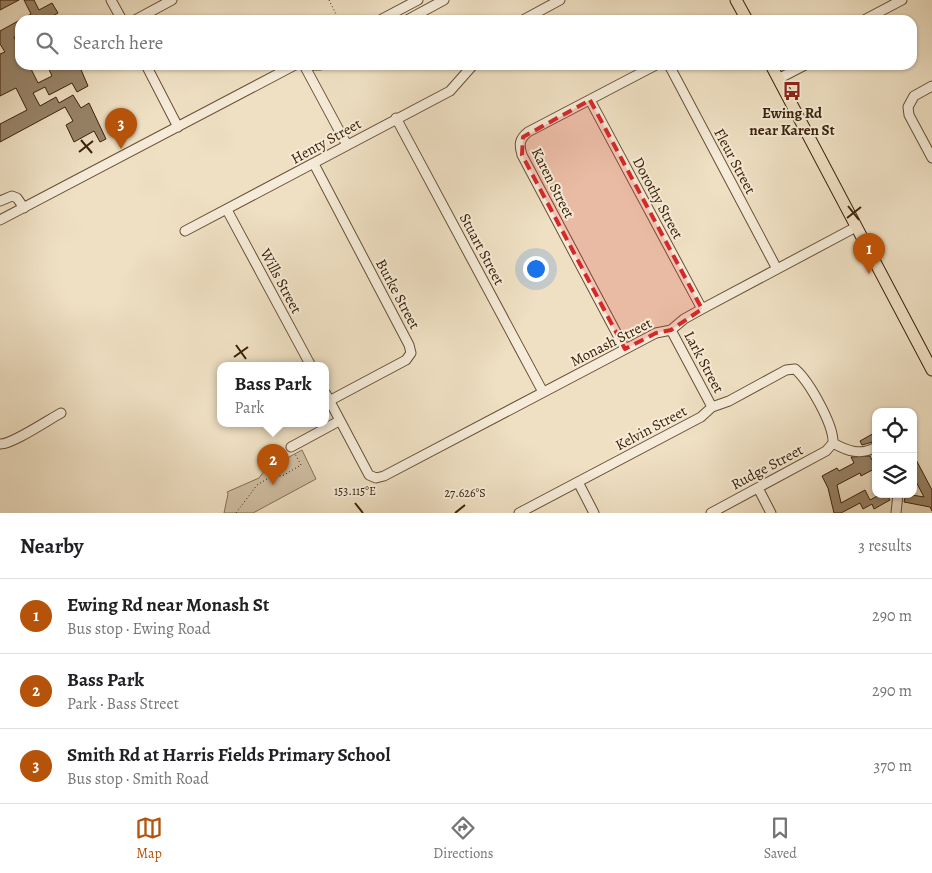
<!DOCTYPE html>
<meta charset="utf-8">
<style>
:root{--surface:#fff;--page:#f2f2f2;--text:#202124;--muted:#757577;--line:#e0e0e0;--accent:#b45309}
body{margin:0;font-family:Alegreya,serif;background:var(--page);color:var(--text)}
.controls{position:absolute;right:15px;bottom:15px;display:grid;overflow:hidden;border-radius:10px;box-shadow:0 1px 4px #0004}
.controls button{width:45px;height:45px;display:grid;place-items:center;padding:0;border:0;border-bottom:1px solid var(--line);background:var(--surface);color:var(--text);font:25px sans-serif}
.you{position:absolute;left:535px;top:268px;width:18px;height:18px;margin:-12px;border:4px solid #fff;border-radius:50%;background:#1a73e8;box-shadow:0 0 0 8px #1a73e833}
.badge{display:grid;place-items:center;width:32px;height:32px;border-radius:50%;background:var(--accent);color:#fff;font-size:16px;font-weight:700}
.pin{position:absolute;translate:-50% -41px;filter:drop-shadow(0 1px 2px #0008)}
.pin::after{content:'';position:absolute;top:26px;width:18px;height:15px;background:inherit;clip-path:polygon(0 0,100% 0,50% 100%)}
.popup{position:absolute;left:217px;top:362px;width:112px;height:65px;box-sizing:border-box;display:grid;place-content:center;border-radius:10px;background:var(--surface);filter:drop-shadow(0 1px 4px #0005);font-size:16px;white-space:nowrap;color:var(--muted)}
.popup b{font-size:19px;color:var(--text)}
.popup::after{content:'';position:absolute;left:50%;top:100%;margin-left:-10px;border:10px solid transparent;border-top-color:var(--surface)}
.list{margin:0;padding:0;list-style:none}
h2{display:flex;justify-content:space-between;align-items:center;height:65px;margin:0;padding:0 20px;font-size:21px}
h2 small{font-size:16px;font-weight:400;color:var(--muted)}
.list li{display:grid;grid-template-columns:32px 1fr auto;gap:15px;align-items:center;box-sizing:border-box;height:75px;padding:0 20px;border-top:1px solid var(--line)}
.list b{display:block;font-size:19px;white-space:nowrap}
.list p{margin:0;font-size:16px;white-space:nowrap;color:var(--muted)}
.list em{font-size:16px;font-style:normal;color:var(--muted)}
.icon{flex:none;width:28px;height:28px;fill:none;stroke:currentColor;stroke-width:2;stroke-linecap:round;stroke-linejoin:round}
.map{position:relative;flex:none;width:932px;height:513px;overflow:hidden}
.search{position:absolute;background:var(--surface);box-shadow:0 1px 4px #0004;left:15px;right:15px;top:15px;height:55px;display:flex;align-items:center;gap:12px;box-sizing:border-box;padding:0 18px;border-radius:15px;color:var(--muted);font-size:19px}
.sheet{height:290px;background:var(--surface)}
nav{display:flex;justify-content:space-around;align-items:center;box-sizing:border-box;height:70px;border-top:1px solid var(--line);background:var(--surface);font-size:14px;color:var(--muted)}
nav a{display:grid;justify-items:center;gap:2px}
nav .on{color:var(--accent)}
.map>svg:first-child{display:block}
</style>
<div class="map">
<svg width="932" height="513" viewBox="0 0 932 513">
<rect width="100%" height="100%" fill="#efe0c3"/>
<filter id="stains"><feTurbulence type="fractalNoise" baseFrequency=".004" numOctaves="4"/><feColorMatrix values="0 0 0 0 .2 0 0 0 0 .09 0 0 0 0 .02 0 0 0 .5 -.17"/></filter>
<radialGradient id="worn" r=".72"><stop offset=".6" stop-color="#630" stop-opacity="0"/><stop offset="1" stop-color="#630" stop-opacity=".3"/></radialGradient>
<path fill="#d0bfa3" stroke="#857055" d="M302 450 316 479 253 513H224L228 494 227 492 259 478 265 470Z"/>
<path fill="#988469" stroke="#3a2007" d="M0 0H19L0 10Z
M24 0H34L39 10 52 3 58 13 45 20H20V33L14 37 20 48V65H29L38 83 52 76 47 65H79L88 86 77 92 72 83 49 95 45 87 33 93 40 106 56 97 59 103 73 95 81 108 89 103 106 139 100 142 94 131 74 142 66 125 73 121 65 107 0 142V124L27 110 16 88 0 96V54L5 52 0 44V31L31 14Z
M876 432V441L862 445 860 441Z
M913 454 932 490V511L930 507 904 502 906 494 924 497 913 476Z
M870 456 872 460 876 457V468L861 476 860 473 837 485 841 503 865 490 870 500 881 494H886L890 500 874 509 872 504 863 509 860 503 841 513H834L828 488 822 476 837 468 839 471 854 463 851 457Z"/>
<g fill="none" stroke-linecap="round" stroke-linejoin="round">
<g stroke="#675036" stroke-width="11">
<path id="minor" d="M111 0 122 20
M135 20 172 0
M380 20 418 0
M407 20 444 0
M523 20 560 0
M864 20 902 0
M146 65 178 127
M304 65 347 145
M313 65H320
M669 65 777 269
M778 79 805 65
M932 86 914 96 908 107 909 115 932 158
M590 100 702 309
M396 118 543 392
M314 164 409 345 411 353 406 360 329 401
M0 201 12 196 17 198 24 208
M227 210 311 366
M0 220 295 65
M185 231 450 91 473 65
M671 330 712 407
M625 349 522 155C519 145 519 139 528 132L656 65
M326 394 369 475 376 478 384 476 656 333 671 330 684 319 702 309 856 227
M833 443C847 451 861 456 876 447
M0 444C11 445 48 420 61 413
M291 447 339 421
M578 482 594 513
M758 488 771 513
M519 513 701 417 712 407 729 401 786 370 795 369C809 381 834 425 833 443
M711 513 826 451 833 443
M896 513 898 494"/>
</g>
<g stroke="#3a2007" stroke-width="13">
<path id="major" d="M736 0 747 20
M771 65 932 370"/>
</g>
<path stroke="#3a2007" stroke-width="1" stroke-dasharray="1 2.5" stroke-linecap="butt" d="M329 0 339 20
M236 513 257 485 267 479 284 475 301 465 295 454"/>
<use href="#minor" stroke="#f5ebd8" stroke-width="9"/>
<use href="#major" stroke="#efe0c3" stroke-width="11"/>
</g>
<path fill="#d62828" fill-opacity="0.2" stroke="#d62828" stroke-width="4" stroke-dasharray="10 6" stroke-linejoin="round" d="M590 100 702 309 671 330 656 333 625 349 522 155 523 137Z"/>
<path fill="none" stroke="#3a2007" stroke-width="2" d="M81 140 92 153M79 152 93 141M848 206 859 220M847 218 861 207M236 345 246 359M234 357 248 347M355 503 363 513M455 513 465 505"/>
<defs>
<g id="bus-bare" transform="scale(1.5)"><path d="M-5-6H5V4H4V6H2V4H-2V6H-4V4H-5ZM-3.5-4V0h7V-4ZM-3.5 1.2v1.5H-2V1.2ZM2 1.2v1.5H3.5V1.2Z" fill="#8f2418" stroke="#f5ebd8" stroke-width="2.5" paint-order="stroke"/></g>
</defs>
<g fill-rule="evenodd">
<use href="#bus-bare" x="792" y="91"/>
</g>
<g text-anchor="middle" dominant-baseline="central" stroke-width="4" stroke-linejoin="round" paint-order="stroke">
<g font-size="15" font-weight="bold" fill="#3a2007" stroke="#f5ebd8">
<text x="792" y="113">Ewing Rd<tspan x="792" dy="17">near Karen St</tspan></text>
</g>
<g font-size="15" fill="#3a2007" stroke="#f5ebd8">
<text transform="translate(326 141) rotate(-29)">Henty Street</text>
<text transform="translate(735 161) rotate(62)">Fleur Street</text>
<text transform="translate(553 183) rotate(63)">Karen Street</text>
<text transform="translate(658 198) rotate(62)">Dorothy Street</text>
<text transform="translate(482 249) rotate(62)">Stuart Street</text>
<text transform="translate(281 281) rotate(62)">Wills Street</text>
<text transform="translate(398 294) rotate(62)">Burke Street</text>
<text transform="translate(611 342) rotate(-27)">Monash Street</text>
<text transform="translate(704 362) rotate(62)">Lark Street</text>
<text transform="translate(651 428) rotate(-28)">Kelvin Street</text>
<text transform="translate(767 467) rotate(-28)">Rudge Street</text>
</g>
</g>
<g font-size="12" text-anchor="middle" fill="#3a2007" stroke="#f5ebd8" stroke-width="4" stroke-linejoin="round" paint-order="stroke">
<text x="355" y="495">153.115°E</text>
<text x="465" y="497">27.626°S</text>
</g>
<rect width="100%" height="100%" filter="url(#stains)"/>
<rect width="100%" height="100%" fill="url(#worn)"/>
</svg>
<div class="controls">
<button><svg class="icon" aria-label="locate" viewBox="0 0 24 24"><circle cx="12" cy="12" r="6"/><path d="M12 2v4M12 18v4M2 12h4M18 12h4"/></svg></button>
<button><svg class="icon" aria-label="layers" viewBox="0 0 24 24"><path d="M12 4l9 5-9 5-9-5zM3 14l9 5 9-5"/></svg></button>
</div>
<div class="you"></div>
<div class="pin badge" style="left:869px;top:274px">1</div>
<div class="pin badge" style="left:273px;top:485px">2</div>
<div class="popup"><b>Bass Park</b>Park</div>
<div class="pin badge" style="left:121px;top:149px">3</div>
<div class="search"><svg class="icon" aria-label="search" viewBox="0 0 24 24"><circle cx="10" cy="10" r="6"/><path d="M15 15l6 6"/></svg>Search here</div>
</div>
<section class="sheet">
<h2>Nearby<small>3 results</small></h2>
<ul class="list">
<li><span class="badge">1</span><div><b>Ewing Rd near Monash St</b><p>Bus stop · Ewing Road</p></div><em>290 m</em></li>
<li><span class="badge">2</span><div><b>Bass Park</b><p>Park · Bass Street</p></div><em>290 m</em></li>
<li><span class="badge">3</span><div><b>Smith Rd at Harris Fields Primary School</b><p>Bus stop · Smith Road</p></div><em>370 m</em></li>
</ul>
</section>
<nav>
<a class="on"><svg class="icon" aria-label="map" viewBox="0 0 24 24"><path d="M3 6l6-2 6 2 6-2v14l-6 2-6-2-6 2zM9 4v14M15 6v14"/></svg>Map</a>
<a><svg class="icon" aria-label="directions" viewBox="0 0 24 24"><path d="M12 3l9 9-9 9-9-9zM9 14v-3h6M13 9l2 2-2 2"/></svg>Directions</a>
<a><svg class="icon" aria-label="saved" viewBox="0 0 24 24"><path d="M7 4h10v16l-5-4-5 4z"/></svg>Saved</a>
</nav>
